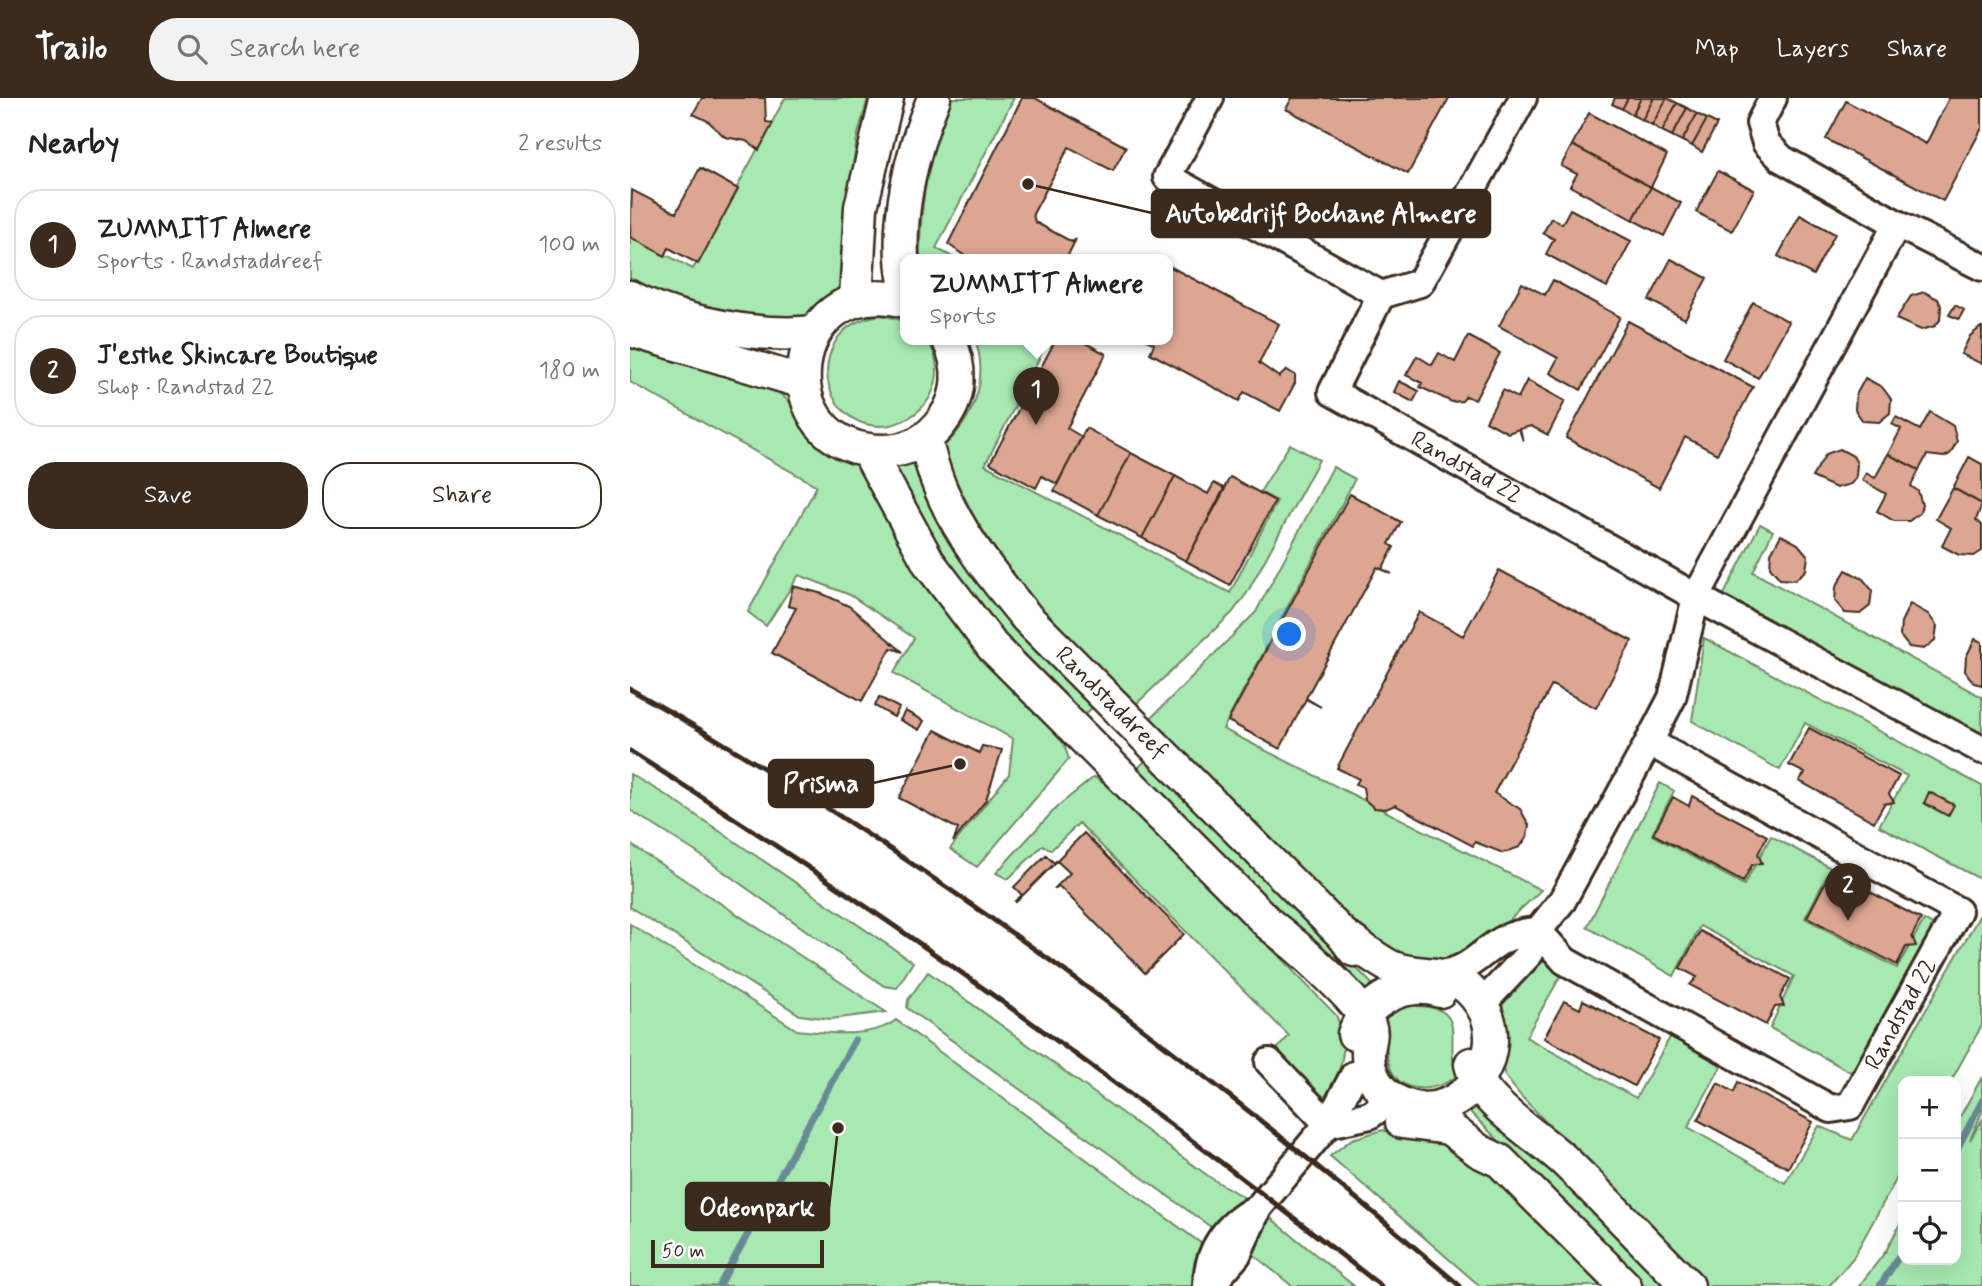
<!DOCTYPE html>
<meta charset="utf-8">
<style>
:root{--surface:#fff;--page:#f2f2f2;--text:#222;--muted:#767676;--line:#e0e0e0;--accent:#3b2a1e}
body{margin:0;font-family:Mynerve,sans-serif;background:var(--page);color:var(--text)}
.controls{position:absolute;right:21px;bottom:21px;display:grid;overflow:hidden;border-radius:14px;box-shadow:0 7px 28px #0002}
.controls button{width:63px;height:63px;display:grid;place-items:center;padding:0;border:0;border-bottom:2px solid var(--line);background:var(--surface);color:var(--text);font:35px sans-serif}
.scale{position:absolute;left:21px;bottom:18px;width:173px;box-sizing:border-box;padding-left:7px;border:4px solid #3b2a1e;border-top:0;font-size:19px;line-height:24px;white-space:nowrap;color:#3b2a1e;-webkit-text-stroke:5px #fff;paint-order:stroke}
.you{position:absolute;left:660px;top:537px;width:24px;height:24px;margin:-18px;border:5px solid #fff;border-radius:50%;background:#1a73e8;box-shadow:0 0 0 10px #1a73e833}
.badge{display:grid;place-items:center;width:46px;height:46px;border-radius:50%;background:var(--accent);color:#fff;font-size:23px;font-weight:700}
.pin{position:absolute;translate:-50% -58px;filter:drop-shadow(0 2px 4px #0008)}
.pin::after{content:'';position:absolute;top:37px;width:24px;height:21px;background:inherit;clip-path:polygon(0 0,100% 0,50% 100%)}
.popup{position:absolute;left:270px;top:156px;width:273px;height:91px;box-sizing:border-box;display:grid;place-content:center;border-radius:14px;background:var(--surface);filter:drop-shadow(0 2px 5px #0005);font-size:23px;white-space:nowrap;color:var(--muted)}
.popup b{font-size:26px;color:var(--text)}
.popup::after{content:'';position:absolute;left:50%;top:100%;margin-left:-14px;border:14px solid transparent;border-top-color:var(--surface)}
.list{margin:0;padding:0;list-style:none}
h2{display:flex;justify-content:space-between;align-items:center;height:91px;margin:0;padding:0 28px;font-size:30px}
h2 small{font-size:23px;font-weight:400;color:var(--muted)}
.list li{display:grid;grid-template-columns:46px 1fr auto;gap:21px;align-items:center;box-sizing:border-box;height:112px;margin:0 14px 14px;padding:0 14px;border:2px solid var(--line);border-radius:28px}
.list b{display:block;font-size:26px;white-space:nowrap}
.list p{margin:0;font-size:23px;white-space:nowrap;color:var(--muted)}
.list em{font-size:23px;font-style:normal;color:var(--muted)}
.actions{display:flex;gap:14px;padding:21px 28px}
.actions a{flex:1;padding:16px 0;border:2px solid var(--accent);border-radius:28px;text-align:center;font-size:24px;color:var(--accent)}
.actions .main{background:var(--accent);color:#fff}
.icon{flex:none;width:38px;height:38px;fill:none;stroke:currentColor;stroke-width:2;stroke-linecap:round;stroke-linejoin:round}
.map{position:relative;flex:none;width:1352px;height:1188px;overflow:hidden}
header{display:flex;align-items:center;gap:42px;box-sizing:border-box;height:98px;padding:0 35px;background:var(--accent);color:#fff}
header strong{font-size:33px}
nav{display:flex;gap:38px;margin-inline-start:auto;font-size:24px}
.search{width:490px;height:63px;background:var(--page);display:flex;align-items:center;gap:18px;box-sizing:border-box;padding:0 24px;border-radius:28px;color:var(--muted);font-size:26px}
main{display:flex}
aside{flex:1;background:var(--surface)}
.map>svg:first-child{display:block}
</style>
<header>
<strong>Trailo</strong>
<div class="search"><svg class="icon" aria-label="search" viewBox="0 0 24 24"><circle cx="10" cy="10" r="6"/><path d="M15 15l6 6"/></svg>Search here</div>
<nav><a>Map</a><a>Layers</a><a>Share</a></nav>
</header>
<main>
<aside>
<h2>Nearby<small>2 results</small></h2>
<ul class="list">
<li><span class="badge">1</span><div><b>ZUMMITT Almere</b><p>Sports · Randstaddreef</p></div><em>100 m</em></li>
<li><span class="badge">2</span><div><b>J'esthe Skincare Boutique</b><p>Shop · Randstad 22</p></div><em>180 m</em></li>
</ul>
<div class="actions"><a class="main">Save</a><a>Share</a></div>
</aside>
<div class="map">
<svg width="1352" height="1188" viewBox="0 0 1352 1188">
<rect width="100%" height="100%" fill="#fff"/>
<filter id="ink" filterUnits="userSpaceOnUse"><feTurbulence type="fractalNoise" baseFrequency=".0143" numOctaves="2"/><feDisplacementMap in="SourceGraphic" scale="14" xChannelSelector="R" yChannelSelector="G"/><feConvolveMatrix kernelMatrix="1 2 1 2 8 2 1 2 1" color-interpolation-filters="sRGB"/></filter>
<g filter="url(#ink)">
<path fill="#a8e9b2" stroke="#728a68" stroke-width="2" d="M155 0H238L227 40 218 103 213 183 200 200 175 221H89L0 185V138L63 171Z
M320 0H384L306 150 326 161H290C289 105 300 52 320 0Z
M251 217 275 223V241H297C338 307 241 364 204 300 196 285 195 269 201 253 209 231 228 220 251 217Z
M345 241H419L355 367 600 495 647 403 630 394 660 346 689 362 617 495 602 515 502 610 393 493 346 422 310 352C342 324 360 284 345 241Z
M0 246 23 257 148 294 162 306 191 346 236 368 277 451 313 511 432 641 439 661 347 769 320 751 379 676 383 641 264 575 284 540 220 497 169 477 136 528 118 514 187 388 0 284Z
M287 359 465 607 449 622 359 526 296 439 264 366Z
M703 369 725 381 593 631 911 792 868 833 829 864 755 856 517 624 626 514Z
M1130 426 1143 433 1123 474 1352 599V640L1092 500Z
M1074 540 1352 688V782L1249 728 1277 678 1175 625 1150 672 1062 623Z
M519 659 750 894 733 908 504 674Z
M0 676 39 699 283 864 267 890 254 888 66 754 0 712Z
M464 679 497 702 706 917C720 948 712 974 695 1000L645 953 659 938 449 725 421 752 413 747 378 781 366 775 428 708Z
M1030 685 1044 693 1022 737 1114 787 1141 738 1201 770 1175 820 1267 870 1294 822 1304 828 1222 975 1140 930 1164 878 1070 828 1044 878 957 829Z
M0 746 256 914 201 921 170 917 0 809Z
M1352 813V927L1321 983H1273V1069L1223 1160 1199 1188H1074L890 997 875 978 870 959 873 901 910 857 934 872 896 939 1006 1000 1043 934 1095 961 1058 1029 1155 1085 1189 1028 1222 1042Z
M0 826 167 932C196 935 242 941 266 922L576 1149 563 1188H0Z
M298 874 581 1080 618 1102 585 1132 277 910 278 902Z
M781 908C845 907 811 946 828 977 807 995 768 998 759 966 754 952 759 937 754 922L768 911Z
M1352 979V1014L1340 1042 1352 1022V1188H1229L1256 1153 1273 1120V1162H1326V1026Z
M850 995 1041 1188H1014L834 1008Z
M753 1032C782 1046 804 1042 834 1049L971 1188H850L700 1058 722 1041Z
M637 1117 724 1188H662L619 1153Z"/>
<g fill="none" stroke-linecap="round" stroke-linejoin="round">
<path stroke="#678a96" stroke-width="7" d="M1326 1053 1352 1003
M89 1188 225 942
M1250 1188 1273 1152"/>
</g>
<path fill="#dca693" stroke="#3b2a1e" stroke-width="2" d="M72 0H135L136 24 143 25 129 52 116 43 95 39 78 23 63 16Z
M392 0H405L496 49 483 73 439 49 403 116 405 124 442 144 446 141 436 161H339L318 146Z
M662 0H819L778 76 656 11Z
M985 0H998L992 11 982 6Z
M998 0H1011L1002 17 992 11Z
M1011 0H1024L1012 22 1002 17Z
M1024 0H1037L1022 27 1012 22Z
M1037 0 1047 5 1032 33 1022 27Z
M1319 0H1352V30L1313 103 1196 41 1216 3 1296 46Z
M1047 5 1057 10 1042 38 1032 33Z
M1057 10 1067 16 1052 43 1042 38Z
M959 15 1037 57 1021 89 942 47Z
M1067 16 1077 21 1062 48 1052 43Z
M1077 21 1087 26 1072 54 1062 48Z
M942 47 1021 89 1003 122 940 88 947 76 931 68Z
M70 70 108 91 68 166 39 150 35 158 0 139 2 92 46 115Z
M1088 73 1124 92 1102 133 1066 114Z
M1021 89 1051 105 1034 138 1003 122Z
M765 103 784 113 778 123 760 113Z
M940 111 1001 143 977 189 916 156 924 141 913 135 921 120 932 126Z
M1170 117 1205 136 1183 177 1148 158Z
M1041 161 1077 180 1055 221 1019 202Z
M537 167 649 226 629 265 649 279 657 272 665 277V285L650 313 614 294 609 303 520 255 524 246 515 241H537Z
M923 182 990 219 951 292 920 275 928 260 869 228 892 185 915 197Z
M1294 194 1308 201 1311 208 1310 222 1305 228 1291 232 1266 221 1281 198Z
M1123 204 1159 224 1128 280 1093 261Z
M1325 207 1334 212 1329 221 1319 217Z
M998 223 1123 289 1087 356 1055 339 1029 390 936 340Z
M1351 229H1352V266L1331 256 1340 238Z
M838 238 870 255 845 302 836 298 832 303 822 304 790 289 792 285 776 277 787 258 802 267 809 255 825 264Z
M426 241H448L476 256 437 330 452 339 427 386 412 378 406 390 360 365Z
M1235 280 1252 289 1261 301 1260 315 1249 324 1233 323 1225 312 1226 297Z
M897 282 935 303 918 337 901 328 890 331 893 343 889 331 878 335 856 323 873 292 888 300Z
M769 283 789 293 783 304 764 294Z
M1300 314 1323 328 1327 343 1320 356 1314 359 1297 357 1289 372 1258 356 1271 331 1262 326 1266 319 1290 332Z
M456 330 501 355 468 417 424 393Z
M1210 351 1223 358 1227 365 1226 379 1221 386 1206 390 1182 379 1196 356Z
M501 355 545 378 512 440 468 417Z
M1258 356 1289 372 1281 388 1288 393 1292 407 1290 415 1279 423H1264L1247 413 1256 396 1232 382 1236 375 1245 380Z
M1339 359 1352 366V406L1323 390Z
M545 378 578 396 584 385 595 391 556 463 512 440Z
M600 379 645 403 600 487 556 463Z
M1323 390 1352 406 1346 422 1352 427V453L1344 458 1329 457 1312 448 1321 430 1306 421Z
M720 396 771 424 759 446 764 449 752 471 762 476 747 469 676 600 691 609 676 601 650 651 598 623Z
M1151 437 1168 446 1178 458 1176 472 1165 482 1150 481 1140 469 1141 455Z
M869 472 1002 543 966 610 922 587 864 695 890 711 899 727 897 739 890 749 873 755 845 744 843 748 765 707 756 711 744 710 735 702 733 689 726 686 729 681 707 670 789 514 833 538Z
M1216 472 1233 481 1242 492 1240 508 1230 516 1215 515 1205 503 1206 489Z
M163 488 193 496 219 508 273 554 261 550 232 603 142 555 166 510 158 508Z
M1280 506 1298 516 1307 528 1305 542 1294 551 1279 549 1270 538 1271 524Z
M1345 541 1352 544V587L1344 585 1335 573 1336 559Z
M249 599 269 610 264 619 245 608Z
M275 613 294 623 289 632 270 622Z
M1179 630 1269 678 1259 696 1264 704 1254 706 1244 724 1169 683 1175 675 1159 667Z
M305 632 349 655 352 648 372 652 356 702 323 744 328 731 269 700Z
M1299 694 1324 707 1318 718 1294 705Z
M1062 698 1137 738 1128 756 1132 765 1122 767 1113 784 1023 736 1043 699 1059 708Z
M454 735 554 836 515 875 429 788 424 791 440 775 427 763 386 804 385 803 392 797 384 789 416 757 424 765Z
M1197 781 1213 790 1216 781 1291 821 1282 838 1286 848 1276 849 1267 867 1177 819Z
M1070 833 1160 881 1150 899 1154 908 1145 909 1136 927 1060 887 1067 879 1050 870Z
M953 902 1029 942 1004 988 914 940 934 903 950 911Z
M1108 984 1183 1024 1158 1070 1068 1022 1088 985 1104 994Z"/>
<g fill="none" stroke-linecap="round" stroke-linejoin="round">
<g stroke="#3b2a1e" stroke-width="32">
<g id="minor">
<path id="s1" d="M580 0 537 79 751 197 702 294 1066 499 1352 652"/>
<path d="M1267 126 1352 169"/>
<path d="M751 197 790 185 893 0"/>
<path id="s2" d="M908 833 935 863 1201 1011 1220 1008 1328 813 1019 644"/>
<path d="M812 876C853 870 857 835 908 833"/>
<path d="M851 907 900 855 908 833 932 803 1019 644 1042 600 1066 499 1267 126 1152 61 1136 45 1130 25 1143 0"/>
<path d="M639 964 698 1026"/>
<path d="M698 1026 740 1017 748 1011"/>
<path d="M628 1110 698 1026 724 977"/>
<path d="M577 1188C577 1152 597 1125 628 1110L607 1157 580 1188"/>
</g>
</g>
<g stroke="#3b2a1e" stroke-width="37">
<g id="major">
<path d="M275 184C264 126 281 54 304 0"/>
<path d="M0 199C50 225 129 240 184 234"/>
<path d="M226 202 231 109 257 0"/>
<path d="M275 203C155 172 134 353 254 353 279 353 299 342 313 322 331 298 332 267 318 241"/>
<path d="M0 232 173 284"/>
<path id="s3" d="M295 342C300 359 304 377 312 394 332 441 365 481 397 520L713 837 724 852"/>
<path d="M238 353 299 465 362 548 639 826C662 844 730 902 739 927 743 936 739 944 738 953 737 973 747 992 764 1002 823 1037 886 960 851 906 822 863 796 884 761 869 745 861 728 847 713 837"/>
<path d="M724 936C736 902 776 882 810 893"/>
<path d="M841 966C849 1005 909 1038 937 1065 978 1105 1017 1147 1058 1188"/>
<path d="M772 1024 819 1030 849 1053 870 1063 995 1188"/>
</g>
</g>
<use href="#minor" stroke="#fff" stroke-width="26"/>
<use href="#major" stroke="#fff" stroke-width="32"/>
<path stroke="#3b2a1e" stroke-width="5" d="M0 591C297 759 572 966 830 1188
M0 653C260 818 509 997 751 1188"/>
</g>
</g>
<g text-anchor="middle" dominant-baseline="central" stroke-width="7" stroke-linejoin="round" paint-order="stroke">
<g font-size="24" fill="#3b2a1e" stroke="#fff">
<text stroke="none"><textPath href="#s1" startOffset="597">Randstad 22</textPath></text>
<text stroke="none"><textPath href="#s3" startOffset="327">Randstaddreef</textPath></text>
<text stroke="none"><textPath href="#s2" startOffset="469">Randstad 22</textPath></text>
</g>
</g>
<path fill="none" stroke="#3b2a1e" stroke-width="2.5" d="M398 86L522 115M330 666L243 685M208 1030L199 1109"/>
<g fill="#3b2a1e" stroke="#fff" stroke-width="2.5">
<circle cx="398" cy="86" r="7"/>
<circle cx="330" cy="666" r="7"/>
<circle cx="208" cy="1030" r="7"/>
</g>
<g fill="#3b2a1e" stroke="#3b2a1e" stroke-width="2.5">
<rect x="522" y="92" width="338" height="47" rx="7"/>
<rect x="139" y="662" width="104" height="47" rx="7"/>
<rect x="56" y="1085" width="143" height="47" rx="7"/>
</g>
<g font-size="26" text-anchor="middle" font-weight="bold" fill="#fff">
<text x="691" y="124">Autobedrijf Bochane Almere</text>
<text x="191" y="694">Prisma</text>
<text x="127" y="1118">Odeonpark</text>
</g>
</svg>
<div class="controls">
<button>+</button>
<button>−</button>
<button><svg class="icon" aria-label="locate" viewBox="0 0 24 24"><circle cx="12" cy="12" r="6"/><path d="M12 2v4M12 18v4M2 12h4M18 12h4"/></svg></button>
</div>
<div class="scale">50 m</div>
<div class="you"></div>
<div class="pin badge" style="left:406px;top:327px">1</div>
<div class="popup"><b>ZUMMITT Almere</b>Sports</div>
<div class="pin badge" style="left:1218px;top:823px">2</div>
</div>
</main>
